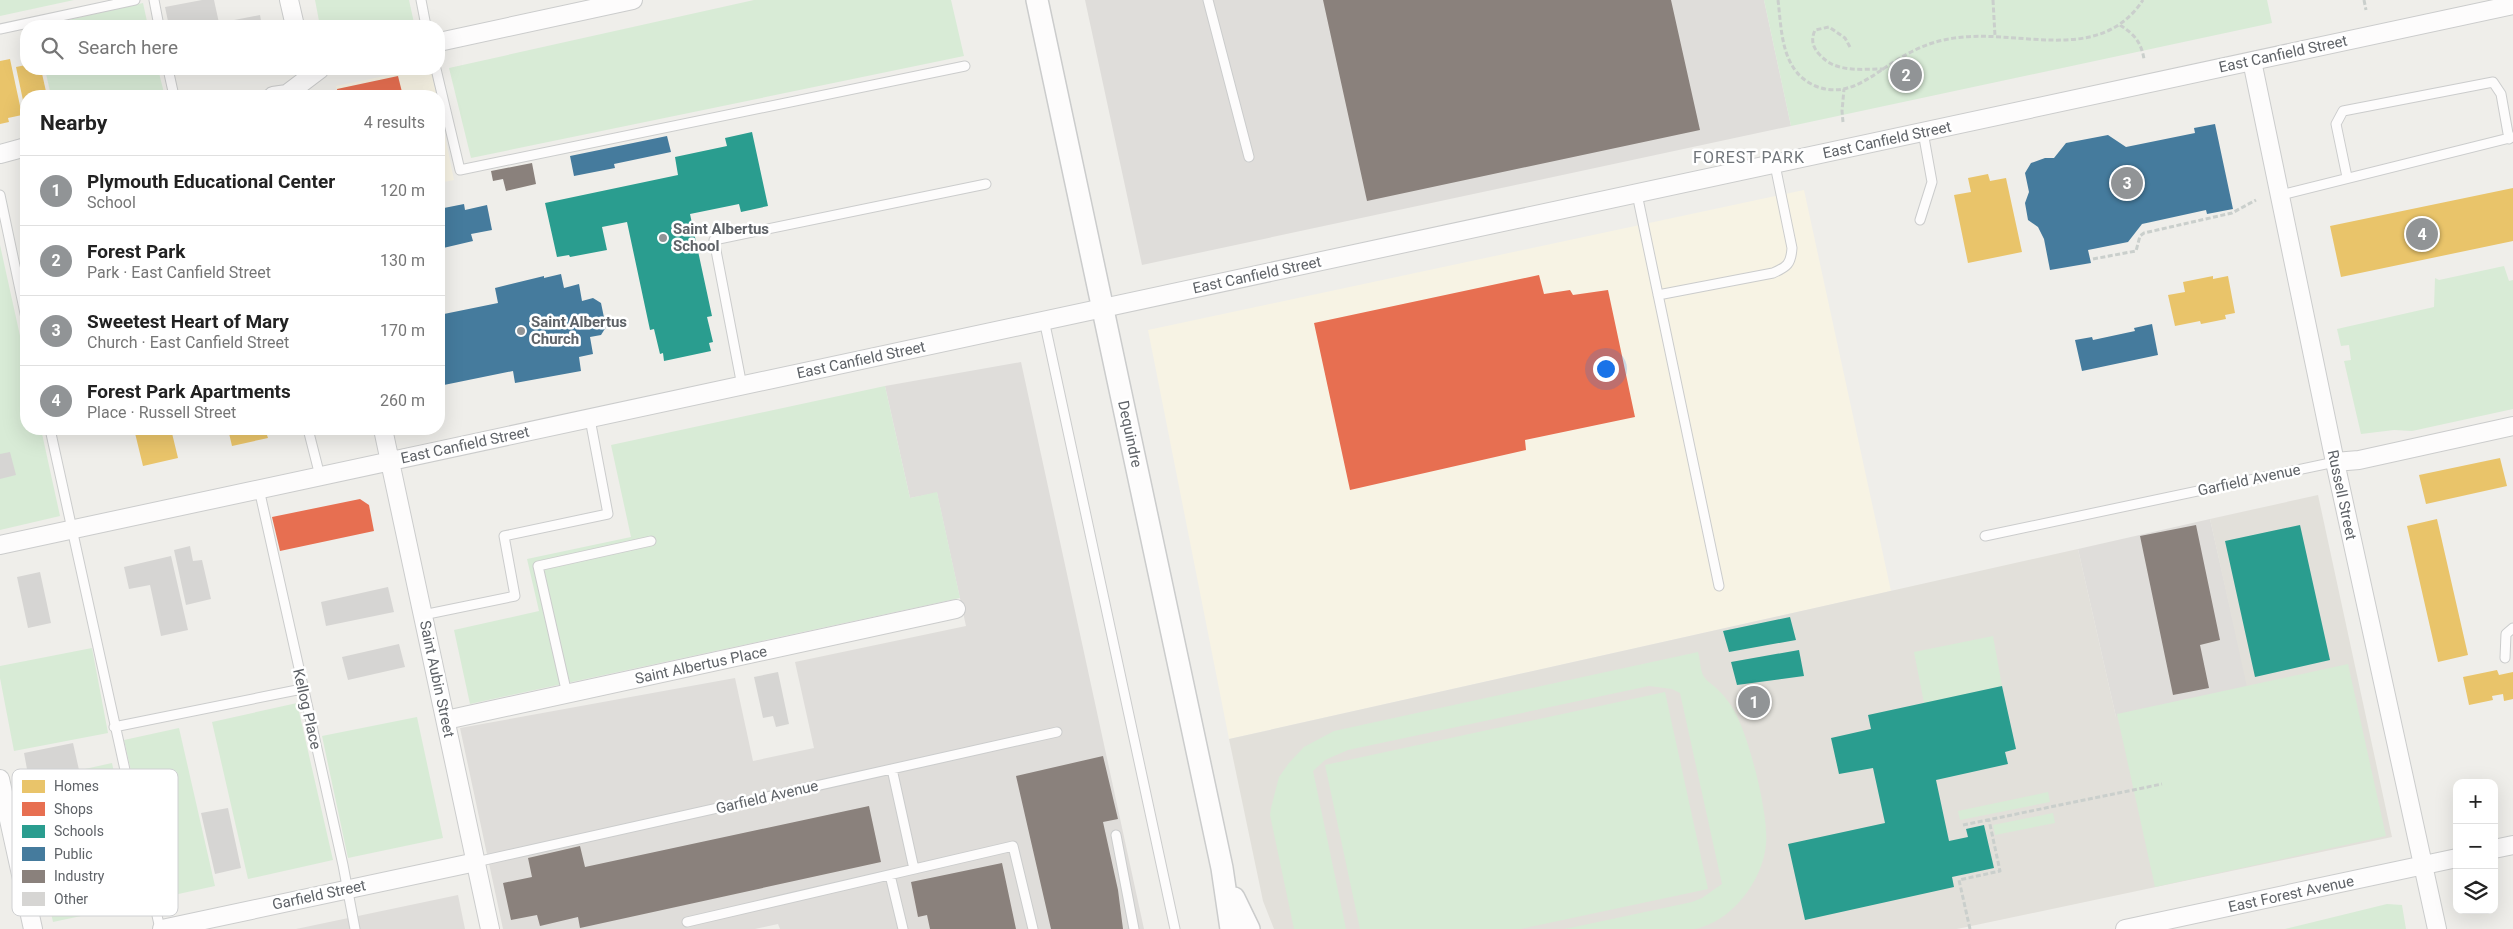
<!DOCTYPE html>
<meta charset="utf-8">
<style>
:root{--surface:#fff;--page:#f6f6f6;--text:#222;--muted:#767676;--line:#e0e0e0;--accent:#919496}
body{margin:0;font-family:Roboto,sans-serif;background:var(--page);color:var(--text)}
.controls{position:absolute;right:15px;bottom:15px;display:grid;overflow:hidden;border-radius:10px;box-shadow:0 5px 20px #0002}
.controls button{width:45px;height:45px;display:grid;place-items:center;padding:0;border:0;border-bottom:1px solid var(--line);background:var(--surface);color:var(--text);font:25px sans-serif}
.you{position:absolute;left:1605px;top:368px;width:18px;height:18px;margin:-12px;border:4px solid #fff;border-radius:50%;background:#1a73e8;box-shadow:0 0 0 8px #1a73e833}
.badge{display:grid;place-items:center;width:32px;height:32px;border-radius:50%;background:var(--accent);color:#fff;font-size:16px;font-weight:700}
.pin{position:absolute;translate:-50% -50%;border:2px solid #fff;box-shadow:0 1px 5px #0006}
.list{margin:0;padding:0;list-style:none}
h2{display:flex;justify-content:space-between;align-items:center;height:65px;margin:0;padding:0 20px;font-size:21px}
h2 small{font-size:16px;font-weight:400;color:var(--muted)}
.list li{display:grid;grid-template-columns:32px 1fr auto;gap:15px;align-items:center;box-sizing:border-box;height:70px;padding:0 20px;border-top:1px solid var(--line)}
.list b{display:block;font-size:19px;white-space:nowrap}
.list p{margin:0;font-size:16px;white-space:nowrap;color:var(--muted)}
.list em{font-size:16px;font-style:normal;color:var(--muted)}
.icon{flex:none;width:28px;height:28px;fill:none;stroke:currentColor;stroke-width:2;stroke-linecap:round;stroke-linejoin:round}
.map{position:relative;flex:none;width:2513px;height:929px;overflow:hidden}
.search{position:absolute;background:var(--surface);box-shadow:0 5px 20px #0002;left:20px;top:20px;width:425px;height:55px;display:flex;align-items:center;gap:12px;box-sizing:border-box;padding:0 18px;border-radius:20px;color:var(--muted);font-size:19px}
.panel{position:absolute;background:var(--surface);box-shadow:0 5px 20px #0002;left:20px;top:90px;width:425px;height:345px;border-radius:20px}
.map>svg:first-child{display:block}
</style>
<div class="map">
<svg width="2513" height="929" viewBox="0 0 2513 929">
<rect width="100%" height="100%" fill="#efeeea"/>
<path fill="#f7f3e4" d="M419 69H431L437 96H338L336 86Z
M439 106 454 180 439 183Z
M1804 190 1891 591 1229 739 1148 330Z"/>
<path fill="#dfddda" d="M1085 0H1764L1791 126 1142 265Z
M1021 362 1144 929H780L778 924 755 929H503L460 728 735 678 753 761 814 748 795 662 966 626 937 493 910 498 885 386Z
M2210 519 2248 687 2116 717 2078 549Z
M458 895 465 929H296Z"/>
<path fill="#e2e0da" d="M2318 495 2392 837 1957 929H1274L1263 901 1229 739 2078 549 2116 717 2247 687 2210 519Z"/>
<path fill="#d8ebd6" d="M0 0H74L0 16Z
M315 0H409L414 23 396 26H320Z
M754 0H951L964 56 471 158 449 68Z
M1764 0H2267L2272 23 1791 126Z
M143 3 148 26H42Z
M45 69H158L164 93 150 96H51Z
M0 245 26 363V429H41L60 516 0 530Z
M2504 266 2509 281 2513 280V409L2412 431 2394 430 2361 434 2344 361 2351 360 2349 345 2341 346 2337 329 2434 307 2435 278 2439 280Z
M885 386 910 498 937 492 960 598 470 704 454 630 539 611 527 559 631 537 611 445Z
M1993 636 2002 686 1924 703 1914 652Z
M92 648 108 733 14 751 0 678V666Z
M1698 652C1700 659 1700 668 1703 675 1705 680 1712 684 1716 688 1723 694 1730 703 1735 712 1749 738 1769 814 1766 844 1763 881 1731 922 1695 929H1565L1692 902 1702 898 1722 884 1680 693 1672 689 1649 686 1348 750 1325 760 1313 771 1346 929H1294L1270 815 1271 808 1279 777 1289 763 1304 747 1334 731Z
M2348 664 2386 836 2155 887 2117 714Z
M1665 692 1708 889 1520 929H1360L1325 765Z
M297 703 333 860 248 879 212 722Z
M417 717 443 838 348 858 322 736Z
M179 728 215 886 160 898 124 740Z
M112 763 142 903 53 922 22 783Z
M2048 792 2050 802 1960 820 1958 811Z
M2053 813 2055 823 1995 835 1993 825Z
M2387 904 2402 905 2406 929H2285Z"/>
<path fill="#e9c46a" d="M10 59 22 115 8 118 9 122 0 124V61Z
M26 65V69H41L47 96H26L25 110 16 67Z
M1988 174 1990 181 2006 178 2022 252 1968 263 1954 195 1971 192 1968 178Z
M2513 188V241L2341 277 2330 226Z
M2213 276V279L2228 276 2235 313 2225 315 2226 319 2201 324 2200 321 2175 326 2168 295 2185 292 2183 282Z
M134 429H171L178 458 143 466Z
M228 429H265L268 438 232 446Z
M2500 458 2507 486 2426 504 2419 475Z
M2437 519 2468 655 2438 662 2407 526Z
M2497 670 2499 675 2513 672V699L2504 701 2503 694 2492 696 2493 700 2469 705 2463 677Z"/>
<path fill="#e76f51" d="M398 76 403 96H338L337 89Z
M1539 275 1544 294 1570 290 1573 295 1608 290 1635 417 1525 440 1526 450 1350 490 1314 323Z
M360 499 369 505 374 531 280 551 272 517Z"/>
<path fill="#2a9d8f" d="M752 132 768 206 741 212 739 204 690 214 712 316 707 317 713 342 709 343 711 351 664 361 663 353 660 354 654 329 650 330 627 222 602 227 607 250 570 257 569 255 557 257 545 203 678 175 675 157 727 146 725 138Z
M2300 525 2330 660 2255 677 2225 541Z
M1790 617 1796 640 1729 652 1723 631Z
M1799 650 1804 676 1737 685 1731 662Z
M2002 686 2016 749 2005 752 2008 764 1936 780 1949 841 1968 837 1966 829 1984 825 1994 868 1952 877 1954 887 1805 920 1788 844 1885 823 1873 768 1839 774 1831 738 1871 729 1868 715Z"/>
<path fill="#457b9d" d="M2215 124 2233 209 2207 214 2206 210 2142 224 2128 242 2088 250 2091 263 2050 270 2044 239 2038 227 2028 220 2025 203 2029 192 2025 173 2031 163 2045 158H2054L2066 143 2108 135 2126 147 2195 133 2194 128Z
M667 136 671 152 614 164 615 168 574 176 570 156Z
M464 204 465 210 487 205 492 230 471 234 473 241 439 249V209Z
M561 274 564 288 579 284 582 301 593 298 601 303 606 327 601 335 590 337 593 354 579 357 581 371 515 383 513 371 439 386V315L498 303 495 288 544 276V278Z
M2152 324 2158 355 2082 371 2075 340 2092 337 2093 340 2135 331 2134 328Z"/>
<path fill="#8a817c" d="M1323 0H1671L1700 130 1367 201Z
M532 163 536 184 506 191 503 179 493 181 491 171Z
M2196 525 2220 640 2200 645 2209 688 2173 695 2140 536Z
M1103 756 1118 819 1103 822 1118 890 1123 929H1051L1016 776Z
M869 806 881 862 580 928 578 917 540 926 537 915 511 920 503 883 532 877 528 858 580 846 585 867Z
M1002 863 1016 929H930L927 915 918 917 911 882Z"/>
<path fill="#d6d5d3" d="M202 0H214L219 23 260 15 262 26H169L165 7Z
M10 452 16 475 0 479V454Z
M190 546 193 561 202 560 211 599 186 605 174 550Z
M171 556 188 630 161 636 150 585 129 589 124 567Z
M40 572 51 623 28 628 17 577Z
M388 587 394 612 326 626 321 602Z
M399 644 405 667 348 680 342 657Z
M778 672 789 724 776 727 773 716 763 718 754 677Z
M73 743 79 770 29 780 24 753Z
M228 808 241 868 215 874 201 813Z"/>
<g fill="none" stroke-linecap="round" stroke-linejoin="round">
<g stroke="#cbcccc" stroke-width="11">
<path id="service" d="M154 0 159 26
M421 0 426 26
M1208 0 1249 157
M0 29 135 0
M168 69 174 96
M436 69 460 170 965 66
M2347 177 2336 124 2343 111 2493 82 2501 94 2509 139
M1637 194 1719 586
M0 195 26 318
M2281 195 2513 137
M1920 220 1932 182 1923 132
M1658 295 1773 273C1787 267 1791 264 1792 248L1775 165
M1044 320 1175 929
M742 386 714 240 986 184
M50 429 160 929
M308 429 320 476
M259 489 343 865 355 929
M1985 536 2335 462
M423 615 515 596 504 536 608 514 590 419
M2505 658 2506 634 2513 628
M567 694 538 566 651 541
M114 727 302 689
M892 769 914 869
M1116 835 1134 929
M476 862 1057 732
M890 875 903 929
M687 922 1013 846 1033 929"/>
</g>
<g stroke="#cbcccc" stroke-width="20">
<path id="minor" d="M289 0 295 26
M439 42 633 0
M2252 61 2335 462 2437 929
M273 96 287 94 320 69
M0 154 26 147
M383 429 490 929
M2335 462 2359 460 2513 426
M0 545 2513 5
M446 720 956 609
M0 779 33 929
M2494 849 2513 845
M162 929 476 862
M2125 929 2457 858"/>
</g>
<g stroke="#cbcccc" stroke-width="24">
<path id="tertiary" d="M1037 0 1222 868 1231 929
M1234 898 1249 929"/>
</g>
<path stroke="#cacfcc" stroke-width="3" stroke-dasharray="5 2.5" stroke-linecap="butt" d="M1778 0C1782 33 1781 73 1818 87 1849 98 1872 75 1897 60 1913 50 1930 42 1949 39 2014 26 2098 68 2143 0
M1993 0 1995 36
M2364 0 2366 10
M2120 25C2135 35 2141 42 2144 59
M1850 47 1845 38 1829 27 1815 30C1811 39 1812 47 1820 55 1836 73 1861 69 1884 69
M1843 122 1842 111 1844 89
M2093 259 2136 251 2140 236 2144 233 2232 213 2256 200
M1963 825 2162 784
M1970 929 1959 880 2000 871 1989 820"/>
<use href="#service" stroke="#fdfcfc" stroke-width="9"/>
<use href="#minor" stroke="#fdfcfc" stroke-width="18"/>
<use href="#tertiary" stroke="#fdfcfc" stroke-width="21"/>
</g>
<g fill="#919496" stroke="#fff" stroke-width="2">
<circle cx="663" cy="238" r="5"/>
<circle cx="521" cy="331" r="5"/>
</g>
<g text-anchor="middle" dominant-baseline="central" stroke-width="5" stroke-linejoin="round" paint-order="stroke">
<g font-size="15" fill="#5f6368" stroke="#fff">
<text transform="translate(2283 54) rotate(-12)">East Canfield Street</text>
<text transform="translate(1887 140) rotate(-12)">East Canfield Street</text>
<text transform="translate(1257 275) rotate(-12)">East Canfield Street</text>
<text transform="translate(861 360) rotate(-12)">East Canfield Street</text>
<text transform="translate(1130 434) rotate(78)">Dequindre</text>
<text transform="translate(465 445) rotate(-12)">East Canfield Street</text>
<text transform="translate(2249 480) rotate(-12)">Garfield Avenue</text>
<text transform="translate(2342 495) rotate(78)">Russell Street</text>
<text transform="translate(701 665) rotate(-12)">Saint Albertus Place</text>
<text transform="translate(437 679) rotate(78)">Saint Aubin Street</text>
<text transform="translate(307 709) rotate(77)">Kellog Place</text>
<text transform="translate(767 797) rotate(-13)">Garfield Avenue</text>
<text transform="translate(2291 894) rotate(-12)">East Forest Avenue</text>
<text transform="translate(319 895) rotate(-12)">Garfield Street</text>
</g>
<g font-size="15" font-weight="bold" fill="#5f6368" stroke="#fff" text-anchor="start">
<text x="673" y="229">Saint Albertus<tspan x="673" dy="17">School</tspan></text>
<text x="531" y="322">Saint Albertus<tspan x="531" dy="17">Church</tspan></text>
</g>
<g font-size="16" letter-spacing="1" fill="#70757a" stroke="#fff">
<text x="1749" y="157">FOREST PARK</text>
</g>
</g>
<rect x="12" y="769" width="166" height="147" rx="8" fill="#fff" stroke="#cfd0d2" stroke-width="1"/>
<rect x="22" y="780" width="23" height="13" fill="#e9c46a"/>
<rect x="22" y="802" width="23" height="14" fill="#e76f51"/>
<rect x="22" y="825" width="23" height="13" fill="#2a9d8f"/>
<rect x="22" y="847" width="23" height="14" fill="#457b9d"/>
<rect x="22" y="870" width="23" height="13" fill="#8a817c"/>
<rect x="22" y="892" width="23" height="14" fill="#d6d5d3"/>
<g font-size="14" fill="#5f6368">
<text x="54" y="791">Homes</text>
<text x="54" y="814">Shops</text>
<text x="54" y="836">Schools</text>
<text x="54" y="859">Public</text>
<text x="54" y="881">Industry</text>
<text x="54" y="904">Other</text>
</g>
</svg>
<div class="controls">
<button>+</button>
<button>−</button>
<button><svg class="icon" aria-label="layers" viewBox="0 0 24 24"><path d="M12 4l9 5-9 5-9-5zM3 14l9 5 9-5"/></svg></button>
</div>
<div class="you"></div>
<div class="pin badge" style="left:1754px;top:702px">1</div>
<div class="pin badge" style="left:1906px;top:75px">2</div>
<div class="pin badge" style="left:2127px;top:183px">3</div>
<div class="pin badge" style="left:2422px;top:234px">4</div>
<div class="search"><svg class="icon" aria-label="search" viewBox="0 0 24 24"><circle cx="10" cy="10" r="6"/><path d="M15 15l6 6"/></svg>Search here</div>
<section class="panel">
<h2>Nearby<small>4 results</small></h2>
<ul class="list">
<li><span class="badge">1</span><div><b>Plymouth Educational Center</b><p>School</p></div><em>120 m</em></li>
<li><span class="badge">2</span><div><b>Forest Park</b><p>Park · East Canfield Street</p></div><em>130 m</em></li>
<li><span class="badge">3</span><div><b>Sweetest Heart of Mary</b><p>Church · East Canfield Street</p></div><em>170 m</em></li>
<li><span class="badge">4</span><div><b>Forest Park Apartments</b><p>Place · Russell Street</p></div><em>260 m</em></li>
</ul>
</section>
</div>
